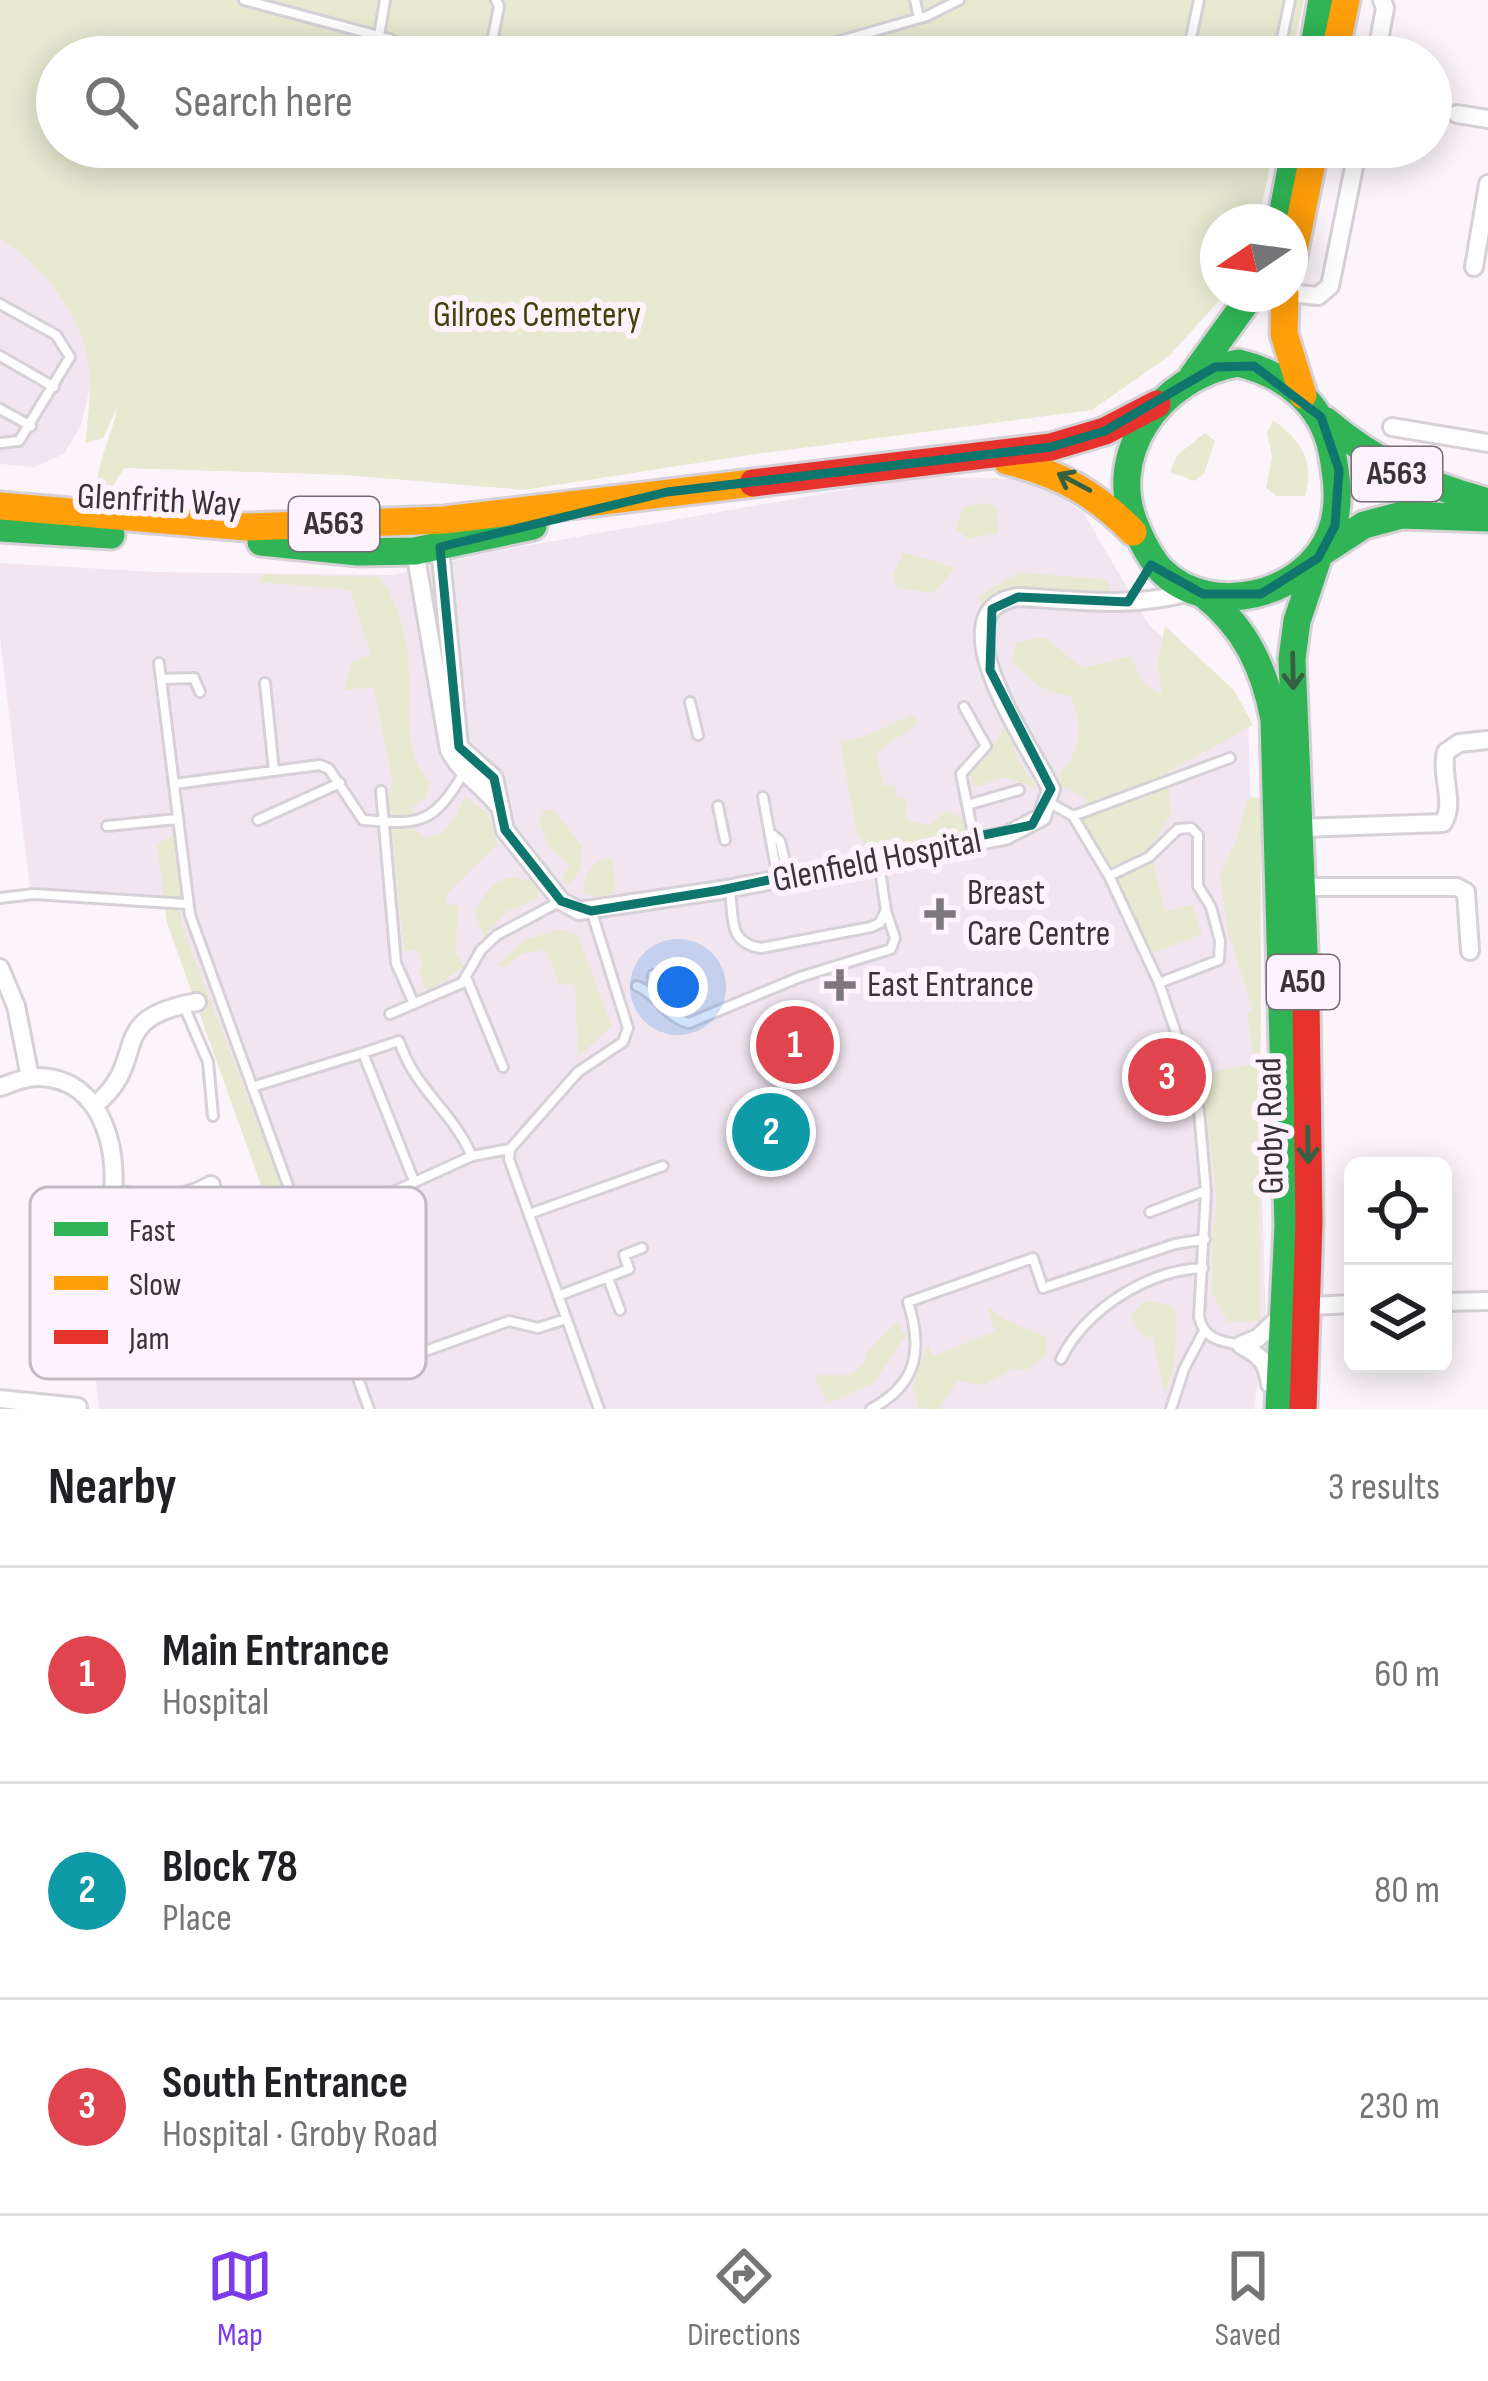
<!DOCTYPE html>
<meta charset="utf-8">
<style>
:root{--surface:#fff;--page:#f2f2f2;--text:#202124;--muted:#757577;--line:#e0e0e0;--accent:#7c3aed}
body{margin:0;font-family:"Sofia Sans Condensed",sans-serif;background:var(--page);color:var(--text)}
.controls{position:absolute;right:36px;bottom:36px;display:grid;overflow:hidden;border-radius:18px;box-shadow:0 6px 30px #0003}
.controls button{width:108px;height:108px;display:grid;place-items:center;padding:0;border:0;border-bottom:3px solid var(--line);background:var(--surface);color:var(--text);font:60px sans-serif}
.compass{position:absolute;left:1200px;top:204px;width:108px;height:108px;border-radius:50%;background:var(--surface);box-shadow:0 6px 30px #0003;rotate:257deg}
.you{position:absolute;left:678px;top:987px;width:42px;height:42px;margin:-30px;border:9px solid #fff;border-radius:50%;background:#1a73e8;box-shadow:0 0 0 18px #1a73e833}
.badge{display:grid;place-items:center;width:78px;height:78px;border-radius:50%;background:var(--accent);color:#fff;font-size:39px;font-weight:700}
.pin{position:absolute;translate:-50% -50%;border:6px solid #fff;box-shadow:0 3px 12px #0006}
.list{margin:0;padding:0;list-style:none}
h2{display:flex;justify-content:space-between;align-items:center;height:156px;margin:0;padding:0 48px;font-size:51px}
h2 small{font-size:39px;font-weight:400;color:var(--muted)}
.list li{display:grid;grid-template-columns:78px 1fr auto;gap:36px;align-items:center;box-sizing:border-box;height:216px;padding:0 48px;border-top:3px solid var(--line)}
.list b{display:block;font-size:45px;white-space:nowrap}
.list p{margin:0;font-size:39px;white-space:nowrap;color:var(--muted)}
.list em{font-size:39px;font-style:normal;color:var(--muted)}
.icon{flex:none;width:66px;height:66px;fill:none;stroke:currentColor;stroke-width:2;stroke-linecap:round;stroke-linejoin:round}
.map{position:relative;flex:none;width:1488px;height:1409px;overflow:hidden}
.search{position:absolute;background:var(--surface);box-shadow:0 6px 30px #0003;left:36px;right:36px;top:36px;height:132px;display:flex;align-items:center;gap:30px;box-sizing:border-box;padding:0 42px;border-radius:66px;color:var(--muted);font-size:45px}
.sheet{height:804px;background:var(--surface)}
nav{display:flex;justify-content:space-around;align-items:center;box-sizing:border-box;height:168px;border-top:3px solid var(--line);background:var(--surface);font-size:33px;color:var(--muted)}
nav a{display:grid;justify-items:center;gap:6px}
nav .on{color:var(--accent)}
.map>svg:first-child{display:block}
</style>
<div class="map">
<svg width="1488" height="1409" viewBox="0 0 1488 1409">
<rect width="100%" height="100%" fill="#fbf5fb"/>
<path fill="#f1e6f0" d="M0 131 22 187 109 309 81 425 64 454 35 467 0 464Z
M896 476 1031 479 1083 512 1149 625 1248 715 1266 1323 1254 1409H99L91 1339 184 1327 316 1300 173 909 31 899 0 637V563L157 572 392 575 497 551 850 489Z"/>
<path fill="#e8e9d1" d="M0 0H1304L1292 57H57V147H1274L1258 222H1218V294H1225L1169 356 1092 410 749 455 524 490 345 475 124 468 112 488 97 480C101 454 112 433 118 406L103 438 86 443C87 418 92 391 89 367 83 316 43 265 0 239Z
M1273 420C1301 440 1315 461 1305 496H1276L1266 488 1272 457 1267 433Z
M1205 433 1215 441 1204 474 1195 481 1170 472 1177 455Z
M980 503 997 506 998 533 968 539 956 529 963 507Z
M903 552 955 568 934 593 897 588 893 575Z
M1020 572 1107 580 1110 591 1014 588 981 612 979 596Z
M262 574 380 577C400 607 409 640 409 676 410 716 403 750 430 783L426 798 413 807V827L423 837C449 837 454 818 465 797L487 812 498 844 448 893 446 903 459 906 455 951 464 967 427 991 419 971 423 965 417 949 404 952 389 803 393 783 374 687 344 690 352 662 371 655 350 590 259 582Z
M1165 626 1234 690 1253 725 1168 772 1171 814 1150 849 1165 911 1193 904 1202 934 1150 955 1115 877 1078 817 1087 799 1062 787 1059 775C1083 747 1083 729 1071 696 1045 694 1028 680 1012 661L1016 642 1045 637 1082 668 1131 656 1142 682 1163 695 1157 665Z
M913 714 918 724 876 752 884 786 895 785 896 796 907 800 906 819 929 826 947 810 966 821V837L871 854 857 834 840 741 861 738Z
M1006 725 1014 741 1015 756 1037 788 1004 777 975 788 969 770 987 756Z
M1261 797 1260 1321 1228 1322 1212 1292V1240L1217 1201 1201 1074 1255 1064 1247 1014 1253 1010 1228 932 1220 875 1235 843 1248 798Z
M544 810H554L582 846 580 870 570 884 564 883 563 874 570 866 550 848 539 823Z
M176 834 181 923 310 1261 323 1324 249 1356 237 1319 316 1300 290 1266 167 923 157 844Z
M605 858 612 859 616 890C609 899 592 898 583 893 584 877 590 864 605 858Z
M512 877 531 880 539 890 536 900 506 912 484 938 475 912C484 893 492 882 512 877Z
M559 929 577 934 612 1026 578 1057 575 985 559 984 546 950 522 954 504 968 498 965 525 940Z
M1144 1301 1167 1304 1176 1310 1175 1363 1165 1395 1153 1339 1139 1332 1131 1315Z
M987 1306 1004 1319 1047 1337V1355L1026 1370 1014 1369 983 1385 957 1381 940 1409H919L912 1386 928 1345 933 1356 995 1331Z
M897 1321 905 1336 873 1384 828 1403 814 1375H851L865 1363 866 1353Z"/>
<g fill="none" stroke-linecap="round" stroke-linejoin="round">
<g stroke="#d6d1d6" stroke-width="14">
<path id="lane" d="M244 0 390 39 403 48 406 57
M915 0 919 18
M379 36 385 0
M492 42 499 6 496 0
M477 57 486 44C500 39 511 44 516 57
M784 57 927 16 959 0
M1187 57 1199 0
M1278 57 1290 0
M0 304 56 335 70 357 19 441 0 443
M0 356 54 387
M0 409 31 426
M159 663 190 915 369 1409
M161 679 194 678 200 692
M265 683 274 771
M690 702 698 735
M964 707 986 746 961 774 974 839
M174 784 320 765 329 769 363 820C421 825 433 824 463 774
M381 791 396 963 414 1004
M763 797 778 879
M1050 803 1073 816 1109 876 1159 983 1189 1071 1199 1111 1206 1191 1199 1317C1204 1339 1219 1341 1240 1345
M967 805 1019 790
M718 806 725 840
M1073 816 1230 758
M258 820 340 783
M107 826 177 819
M773 835 780 841 788 875
M1109 876 1149 857 1178 829 1191 828 1198 835V886L1211 907 1220 941 1219 960 1159 983
M730 892C734 919 728 943 761 948L871 927 880 923 885 912
M0 898 34 894 187 904
M592 913 628 1028 623 1042 578 1072 510 1149 509 1159 599 1409
M466 977 503 1067
M637 986C658 994 666 1018 689 1023L800 977 891 949 895 938 886 911 879 862
M652 992 653 975
M184 1006 208 1062 213 1116
M390 1014 462 983 481 950 497 935 559 902
M363 1053 399 1041C416 1091 451 1109 472 1156
M252 1087 363 1053 414 1181
M1150 1212 1205 1191
M529 1214 663 1166
M305 1232 472 1156 510 1149
M608 1278 620 1310
M558 1296 629 1269 624 1255 642 1248
M1061 1359C1086 1309 1148 1270 1203 1268
M386 1365 509 1321 538 1328 566 1319
M871 1409C918 1384 923 1349 908 1302L1033 1258 1043 1288 1175 1244 1205 1239
M1171 1409 1184 1369 1204 1331"/>
</g>
<g stroke="#d6d1d6" stroke-width="22">
<path id="street" d="M1376 57 1385 8 1382 0
M1457 114 1488 119
M1474 267 1488 184
M1290 293 1318 296 1330 286 1358 147
M1392 427 1488 443
M440 547 459 747 494 778 505 830 561 901 579 911 721 890 1005 836 1042 817 1051 789C1035 753 931 610 1018 597 1076 600 1136 609 1192 591
M415 551 449 750C461 773 482 785 498 805
M1300 828 1443 823C1456 803 1440 775 1446 752L1459 743 1487 740
M1301 887H1457L1466 892 1470 951
M0 968 16 1006 30 1077
M0 1087C12 1083 24 1077 37 1077 107 1077 123 1162 109 1215
M94 1106C153 1058 101 1019 197 1002
M115 1193C149 1203 179 1203 211 1185
M1443 1302 1488 1301
M1309 1306 1353 1304
M1241 1345C1261 1356 1267 1362 1270 1384
M1241 1345 1258 1338 1283 1314
M0 1399 78 1407"/>
</g>
<g stroke="#d6d1d6" stroke-width="33">
<path id="fast" d="M1312 57 1322 0
M1281 222 1295 147
M1238 363C1285 374 1322 403 1332 451 1337 479 1341 505 1331 532 1307 596 1211 619 1162 571 1153 562 1143 544 1138 532 1101 455 1161 376 1238 363Z
M1192 377 1252 294
M1326 421C1375 463 1426 485 1488 502
M0 528 111 535
M261 542 358 552 415 551 533 526
M1324 551 1364 525 1402 515 1488 518
M1203 594C1245 627 1264 667 1274 719L1288 1226 1279 1409
M1306 1000 1292 659 1297 621 1318 558"/>
</g>
<g stroke="#d6d1d6" stroke-width="33">
<path id="slow" d="M1334 57 1346 0
M1290 270 1315 147
M1285 294 1284 334 1303 395
M1007 461C1060 474 1095 493 1133 532
M0 506 246 527 444 520 753 483"/>
</g>
<g stroke="#d6d1d6" stroke-width="33">
<path id="jam" d="M753 483 1051 447 1105 431 1157 404
M1303 1409 1309 1222 1306 1000"/>
</g>
<use href="#lane" stroke="#fefefe" stroke-width="8"/>
<use href="#street" stroke="#fefefe" stroke-width="16"/>
<use href="#fast" stroke="#30b455" stroke-width="27"/>
<use href="#slow" stroke="#ff9f0a" stroke-width="27"/>
<use href="#jam" stroke="#e5322d" stroke-width="27"/>
</g>
<defs><path id="oneway-shaft" d="M-6 0H5M1.5-3L5.5 0L1.5 3" fill="none" stroke-width="1.6" stroke-linecap="round" stroke-linejoin="round" transform="scale(3)"/></defs>
<g stroke="#356142">
<use href="#oneway-shaft" transform="translate(1074 482) rotate(-152)"/>
<use href="#oneway-shaft" transform="translate(1293 671) rotate(89)"/>
<use href="#oneway-shaft" transform="translate(1308 1145) rotate(89)"/>
</g>
<path fill="none" stroke="#0f766e" stroke-width="9" stroke-linejoin="round" d="M1254 366 1321 417 1339 470 1335 526 1318 558 1261 594H1203L1151 565 1128 602 1018 597 992 609 990 670 1051 789 1032 825 721 890 591 911 561 901 505 830 494 778 459 747 440 547 667 492 1051 447 1105 431 1215 367Z"/>
<g fill="#7c787c" stroke="#fef2fd" stroke-width="4.5">
<path d="M934 896h12v12h12v12h-12v12h-12v-12h-12v-12h12z"/>
<path d="M834 967h12v12h12v12h-12v12h-12v-12h-12v-12h12z"/>
</g>
<g text-anchor="middle" dominant-baseline="central" stroke-width="12" stroke-linejoin="round" paint-order="stroke">
<g fill="#fef2fd" stroke="#736d73" stroke-width="3">
<rect x="1352" y="447" width="90" height="54" rx="9"/>
<rect x="289" y="497" width="90" height="54" rx="9"/>
<rect x="1267" y="955" width="72" height="54" rx="9"/>
</g>
<g font-size="33" font-weight="bold" fill="#383438">
<text x="1397" y="474">A563</text>
<text x="334" y="524">A563</text>
<text x="1303" y="982">A50</text>
</g>
<g font-size="36" fill="#404407" stroke="#fef2fd">
<text x="537" y="315">Gilroes Cemetery</text>
</g>
<g font-size="36" fill="#383438" stroke="#fef2fd">
<text transform="translate(159 501) rotate(3)">Glenfrith Way</text>
<text transform="translate(877 861) rotate(-11)">Glenfield Hospital</text>
<text transform="translate(1271 1126) rotate(-91)">Groby Road</text>
</g>
<g font-size="36" fill="#383438" stroke="#fef2fd" text-anchor="start">
<text x="967" y="893">Breast<tspan x="967" dy="41">Care Centre</tspan></text>
<text x="867" y="985">East Entrance</text>
</g>
</g>
<rect x="30" y="1187" width="396" height="192" rx="18" fill="#fef2fd" stroke="#c3b9c2" stroke-width="3"/>
<rect x="54" y="1222" width="54" height="14" fill="#30b455"/>
<rect x="54" y="1276" width="54" height="14" fill="#ff9f0a"/>
<rect x="54" y="1330" width="54" height="14" fill="#e5322d"/>
<g font-size="33" fill="#383438">
<text x="129" y="1241">Fast</text>
<text x="129" y="1295">Slow</text>
<text x="129" y="1349">Jam</text>
</g>
</svg>
<div class="controls">
<button><svg class="icon" aria-label="locate" viewBox="0 0 24 24"><circle cx="12" cy="12" r="6"/><path d="M12 2v4M12 18v4M2 12h4M18 12h4"/></svg></button>
<button><svg class="icon" aria-label="layers" viewBox="0 0 24 24"><path d="M12 4l9 5-9 5-9-5zM3 14l9 5 9-5"/></svg></button>
</div>
<svg class="compass" viewBox="-18 -18 36 36"><path d="M0-13l5 13h-10z" fill="#e53935"/><path d="M0 13l5-13h-10z" fill="#757577"/></svg>
<div class="you"></div>
<div class="pin badge" style="left:795px;top:1045px;background:#e0444e">1</div>
<div class="pin badge" style="left:771px;top:1132px;background:#0f9aa8">2</div>
<div class="pin badge" style="left:1167px;top:1077px;background:#e0444e">3</div>
<div class="search"><svg class="icon" aria-label="search" viewBox="0 0 24 24"><circle cx="10" cy="10" r="6"/><path d="M15 15l6 6"/></svg>Search here</div>
</div>
<section class="sheet">
<h2>Nearby<small>3 results</small></h2>
<ul class="list">
<li><span class="badge" style="background:#e0444e">1</span><div><b>Main Entrance</b><p>Hospital</p></div><em>60 m</em></li>
<li><span class="badge" style="background:#0f9aa8">2</span><div><b>Block 78</b><p>Place</p></div><em>80 m</em></li>
<li><span class="badge" style="background:#e0444e">3</span><div><b>South Entrance</b><p>Hospital · Groby Road</p></div><em>230 m</em></li>
</ul>
</section>
<nav>
<a class="on"><svg class="icon" aria-label="map" viewBox="0 0 24 24"><path d="M3 6l6-2 6 2 6-2v14l-6 2-6-2-6 2zM9 4v14M15 6v14"/></svg>Map</a>
<a><svg class="icon" aria-label="directions" viewBox="0 0 24 24"><path d="M12 3l9 9-9 9-9-9zM9 14v-3h6M13 9l2 2-2 2"/></svg>Directions</a>
<a><svg class="icon" aria-label="saved" viewBox="0 0 24 24"><path d="M7 4h10v16l-5-4-5 4z"/></svg>Saved</a>
</nav>
